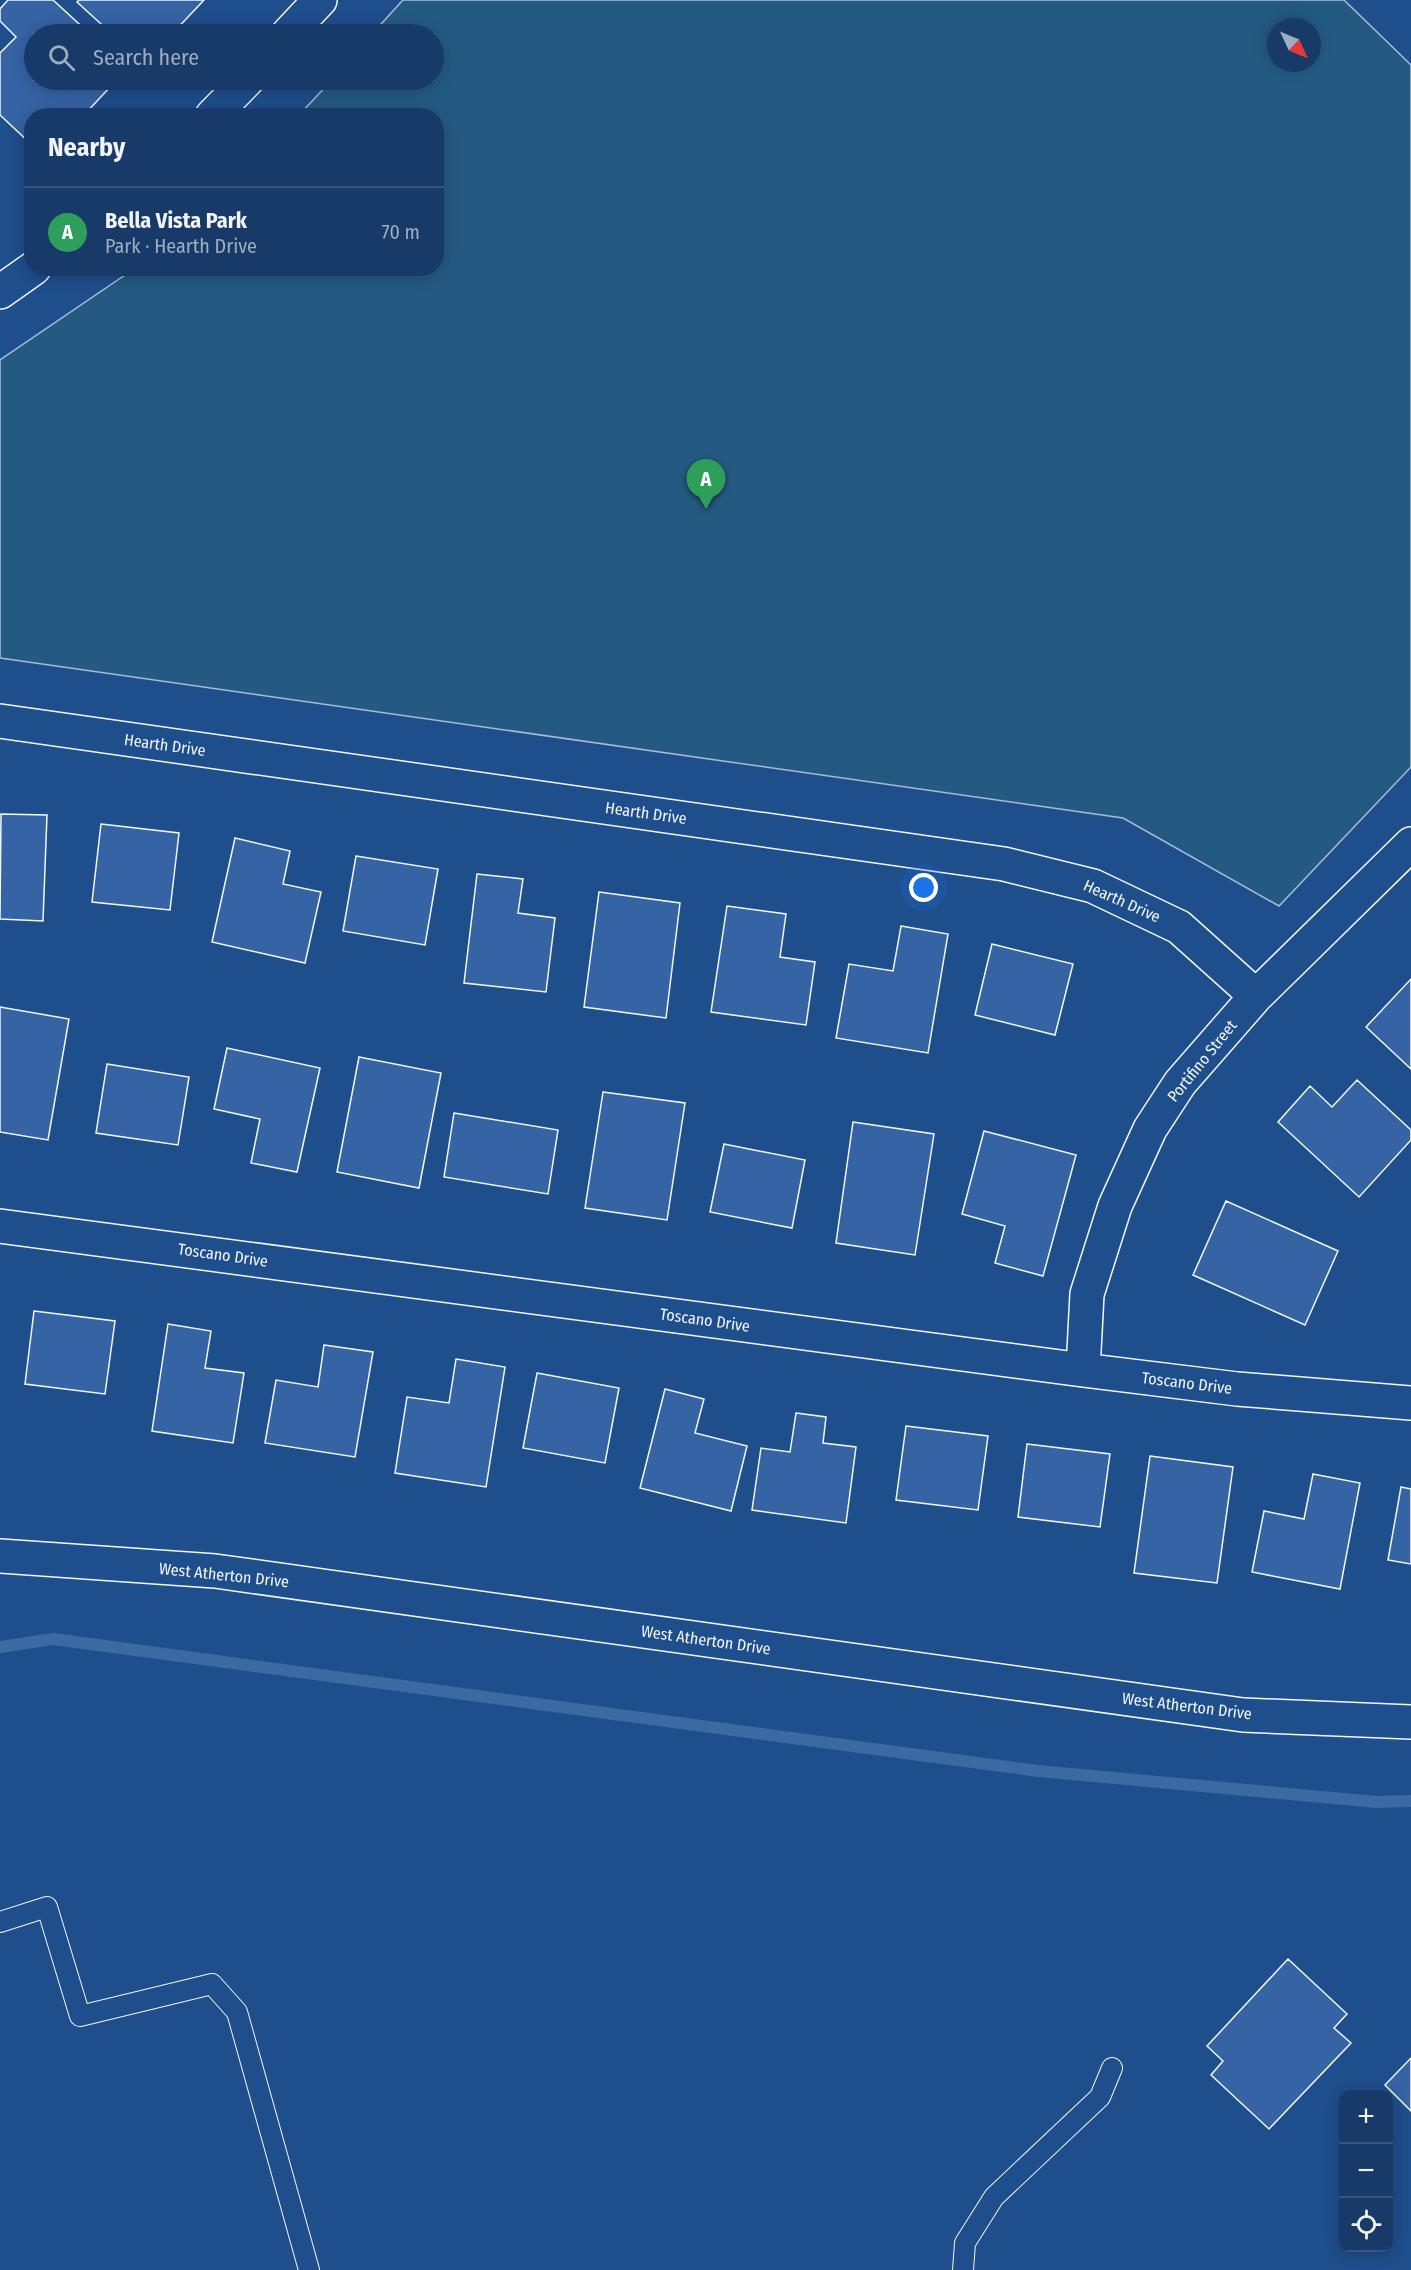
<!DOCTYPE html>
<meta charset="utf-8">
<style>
:root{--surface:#173a69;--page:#244571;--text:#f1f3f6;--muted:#9eadc0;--line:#36547d;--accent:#e797bd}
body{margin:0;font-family:"Fira Sans Condensed",sans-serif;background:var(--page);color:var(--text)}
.controls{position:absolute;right:18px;bottom:18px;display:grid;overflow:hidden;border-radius:12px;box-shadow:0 3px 15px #0003}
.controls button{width:54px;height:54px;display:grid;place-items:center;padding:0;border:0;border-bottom:2px solid var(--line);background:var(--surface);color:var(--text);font:30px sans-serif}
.compass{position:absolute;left:1267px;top:18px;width:54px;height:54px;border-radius:50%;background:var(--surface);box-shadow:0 3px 15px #0003;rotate:134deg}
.you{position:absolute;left:924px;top:888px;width:21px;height:21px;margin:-15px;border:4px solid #fff;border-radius:50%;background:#1a73e8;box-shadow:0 0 0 9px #1a73e833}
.badge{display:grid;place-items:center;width:39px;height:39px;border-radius:50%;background:var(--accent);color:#fff;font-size:20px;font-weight:700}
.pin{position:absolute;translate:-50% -50px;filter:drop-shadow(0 2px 3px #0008)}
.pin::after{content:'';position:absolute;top:32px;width:21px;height:18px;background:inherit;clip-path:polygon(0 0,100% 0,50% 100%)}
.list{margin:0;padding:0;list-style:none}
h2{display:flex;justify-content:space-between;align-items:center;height:78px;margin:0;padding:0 24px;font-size:26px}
h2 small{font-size:20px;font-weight:400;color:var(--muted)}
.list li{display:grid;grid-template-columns:39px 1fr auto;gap:18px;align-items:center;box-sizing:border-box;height:90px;padding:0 24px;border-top:2px solid var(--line)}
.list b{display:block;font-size:22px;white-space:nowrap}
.list p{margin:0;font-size:20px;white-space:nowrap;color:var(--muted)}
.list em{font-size:20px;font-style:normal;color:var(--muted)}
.icon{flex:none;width:33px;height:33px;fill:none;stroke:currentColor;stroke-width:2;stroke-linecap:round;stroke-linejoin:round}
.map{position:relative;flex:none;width:1411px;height:2270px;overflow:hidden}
.search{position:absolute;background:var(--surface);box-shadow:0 3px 15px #0003;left:24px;top:24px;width:420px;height:66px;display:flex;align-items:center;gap:15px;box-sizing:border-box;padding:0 21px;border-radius:33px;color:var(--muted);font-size:22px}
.panel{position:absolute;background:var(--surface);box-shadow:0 3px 15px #0003;left:24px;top:108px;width:420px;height:168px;border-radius:24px}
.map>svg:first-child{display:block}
</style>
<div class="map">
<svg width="1411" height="2270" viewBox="0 0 1411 2270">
<rect width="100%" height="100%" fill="#1f4e8c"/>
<path fill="#245a82" stroke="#a8bbd7" stroke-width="1.5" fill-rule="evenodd" d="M403 0H1344L1411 65V767L1279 906 1123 818 0 658V360L134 269 436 268V116L299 115 332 80H434V34H372ZM1276 27H1312V63H1276Z"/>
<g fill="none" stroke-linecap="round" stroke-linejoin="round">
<path stroke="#3b69a3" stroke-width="12" d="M0 1647 53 1639 1038 1771 1377 1802 1411 1801"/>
</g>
<path fill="#3563a3" stroke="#f2f6ff" stroke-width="1.5" d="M8 0H53L90 34H34V80H106L112 85 83 116H32V145L0 115V53L16 37 0 21V9Z
M79 0H204L172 34H153L142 25 134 34H112L77 2Z
M1 814 47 815 43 921 0 919Z
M101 824 179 833 170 910 92 902Z
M235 838 290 851 283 884 321 892 305 963 212 942Z
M356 856 438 869 425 945 343 931Z
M477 874 523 879 518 913 555 918 546 992 464 983Z
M599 892 680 903 666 1018 584 1007Z
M727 906 786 914 780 957 815 962 806 1025 711 1012Z
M901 926 948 934 928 1053 836 1038 849 964 893 971Z
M992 944 1073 964 1055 1035 975 1015Z
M1411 979V1069L1366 1027Z
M0 1007 69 1019 48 1140 0 1132Z
M227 1048 320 1068 297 1172 251 1163 260 1119 214 1109Z
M359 1057 441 1073 419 1188 337 1172Z
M107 1064 189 1077 178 1145 96 1133Z
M1357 1080 1411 1130V1140L1359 1197 1278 1122 1310 1086 1332 1107Z
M603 1092 685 1103 667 1220 585 1208Z
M454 1113 558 1130 548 1194 444 1177Z
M853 1122 934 1134 915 1255 836 1243Z
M984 1131 1076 1155 1043 1276 995 1263 1005 1226 962 1214Z
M724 1144 805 1160 792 1228 710 1212Z
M1226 1201 1338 1251 1305 1325 1193 1275Z
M34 1311 115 1321 105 1394 25 1384Z
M168 1324 211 1331 205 1368 244 1373 233 1443 152 1431Z
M324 1345 373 1352 355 1457 265 1443 276 1380 318 1387Z
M456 1359 505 1367 486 1487 395 1473 407 1397 449 1403Z
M537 1373 619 1388 605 1463 523 1448Z
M665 1389 704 1399 695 1433 747 1446 731 1511 640 1488Z
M796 1413 826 1417 823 1443 856 1447 846 1523 752 1510 761 1448 790 1452Z
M906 1426 988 1436 978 1510 896 1500Z
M1027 1444 1110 1454 1100 1527 1018 1517Z
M1150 1456 1233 1467 1217 1583 1134 1573Z
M1313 1474 1360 1483 1340 1589 1252 1572 1264 1511 1304 1519Z
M1401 1487 1411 1489V1564L1388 1560Z
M1288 1959 1347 2014 1334 2028 1351 2043 1269 2129 1211 2075 1223 2061 1207 2046Z
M1411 2058V2111L1385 2085Z"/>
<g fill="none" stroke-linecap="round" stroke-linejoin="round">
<g stroke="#f2f6ff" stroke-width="22">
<path id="service" d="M0 1922 47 1907 80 2016 212 1984 237 2012 309 2270
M963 2270 965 2243 994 2197 1100 2097 1112 2068"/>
</g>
<g stroke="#f2f6ff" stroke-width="36">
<path id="minor" d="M288 34 320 0
M212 116 247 80
M0 292 34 268
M0 721 1004 864 1093 886 1179 927 1256 996
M0 1226 1083 1370 1237 1389 1411 1403
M1083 1370 1087 1294 1115 1206 1150 1129 1180 1083 1256 996 1411 844"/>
</g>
<g stroke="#f2f6ff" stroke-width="36">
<path id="tertiary" d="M0 1556 215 1571 1243 1715 1411 1722"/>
</g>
<use href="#service" stroke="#1f4e8c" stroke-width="20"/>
<use href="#minor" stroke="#1f4e8c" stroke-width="33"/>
<use href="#tertiary" stroke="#1f4e8c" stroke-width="33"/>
</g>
<g text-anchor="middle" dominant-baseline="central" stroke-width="4.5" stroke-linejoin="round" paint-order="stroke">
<g font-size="16" fill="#f2f6ff" stroke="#1f4e8c">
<text transform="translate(165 745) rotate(8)">Hearth Drive</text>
<text transform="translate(646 813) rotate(8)">Hearth Drive</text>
<text transform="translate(1122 901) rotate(24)">Hearth Drive</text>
<text transform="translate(1202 1061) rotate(-51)">Portifino Street</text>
<text transform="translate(223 1255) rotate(8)">Toscano Drive</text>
<text transform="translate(705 1320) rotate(8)">Toscano Drive</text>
<text transform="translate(1187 1383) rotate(7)">Toscano Drive</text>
<text transform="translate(224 1575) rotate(6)">West Atherton Drive</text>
<text transform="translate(706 1640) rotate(8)">West Atherton Drive</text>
<text transform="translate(1187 1706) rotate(7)">West Atherton Drive</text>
</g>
</g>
</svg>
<div class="controls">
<button>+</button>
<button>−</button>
<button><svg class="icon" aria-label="locate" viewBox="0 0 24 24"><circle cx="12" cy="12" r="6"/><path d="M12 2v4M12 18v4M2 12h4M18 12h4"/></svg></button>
</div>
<svg class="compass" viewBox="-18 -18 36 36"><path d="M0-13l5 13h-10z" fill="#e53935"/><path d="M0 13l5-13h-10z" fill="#9eadc0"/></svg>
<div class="you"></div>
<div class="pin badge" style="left:706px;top:509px;background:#2e9e5b">A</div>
<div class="search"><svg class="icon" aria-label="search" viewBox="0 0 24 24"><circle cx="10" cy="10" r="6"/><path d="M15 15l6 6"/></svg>Search here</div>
<section class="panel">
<h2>Nearby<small></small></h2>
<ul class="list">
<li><span class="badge" style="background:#2e9e5b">A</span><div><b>Bella Vista Park</b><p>Park · Hearth Drive</p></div><em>70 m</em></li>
</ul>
</section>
</div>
